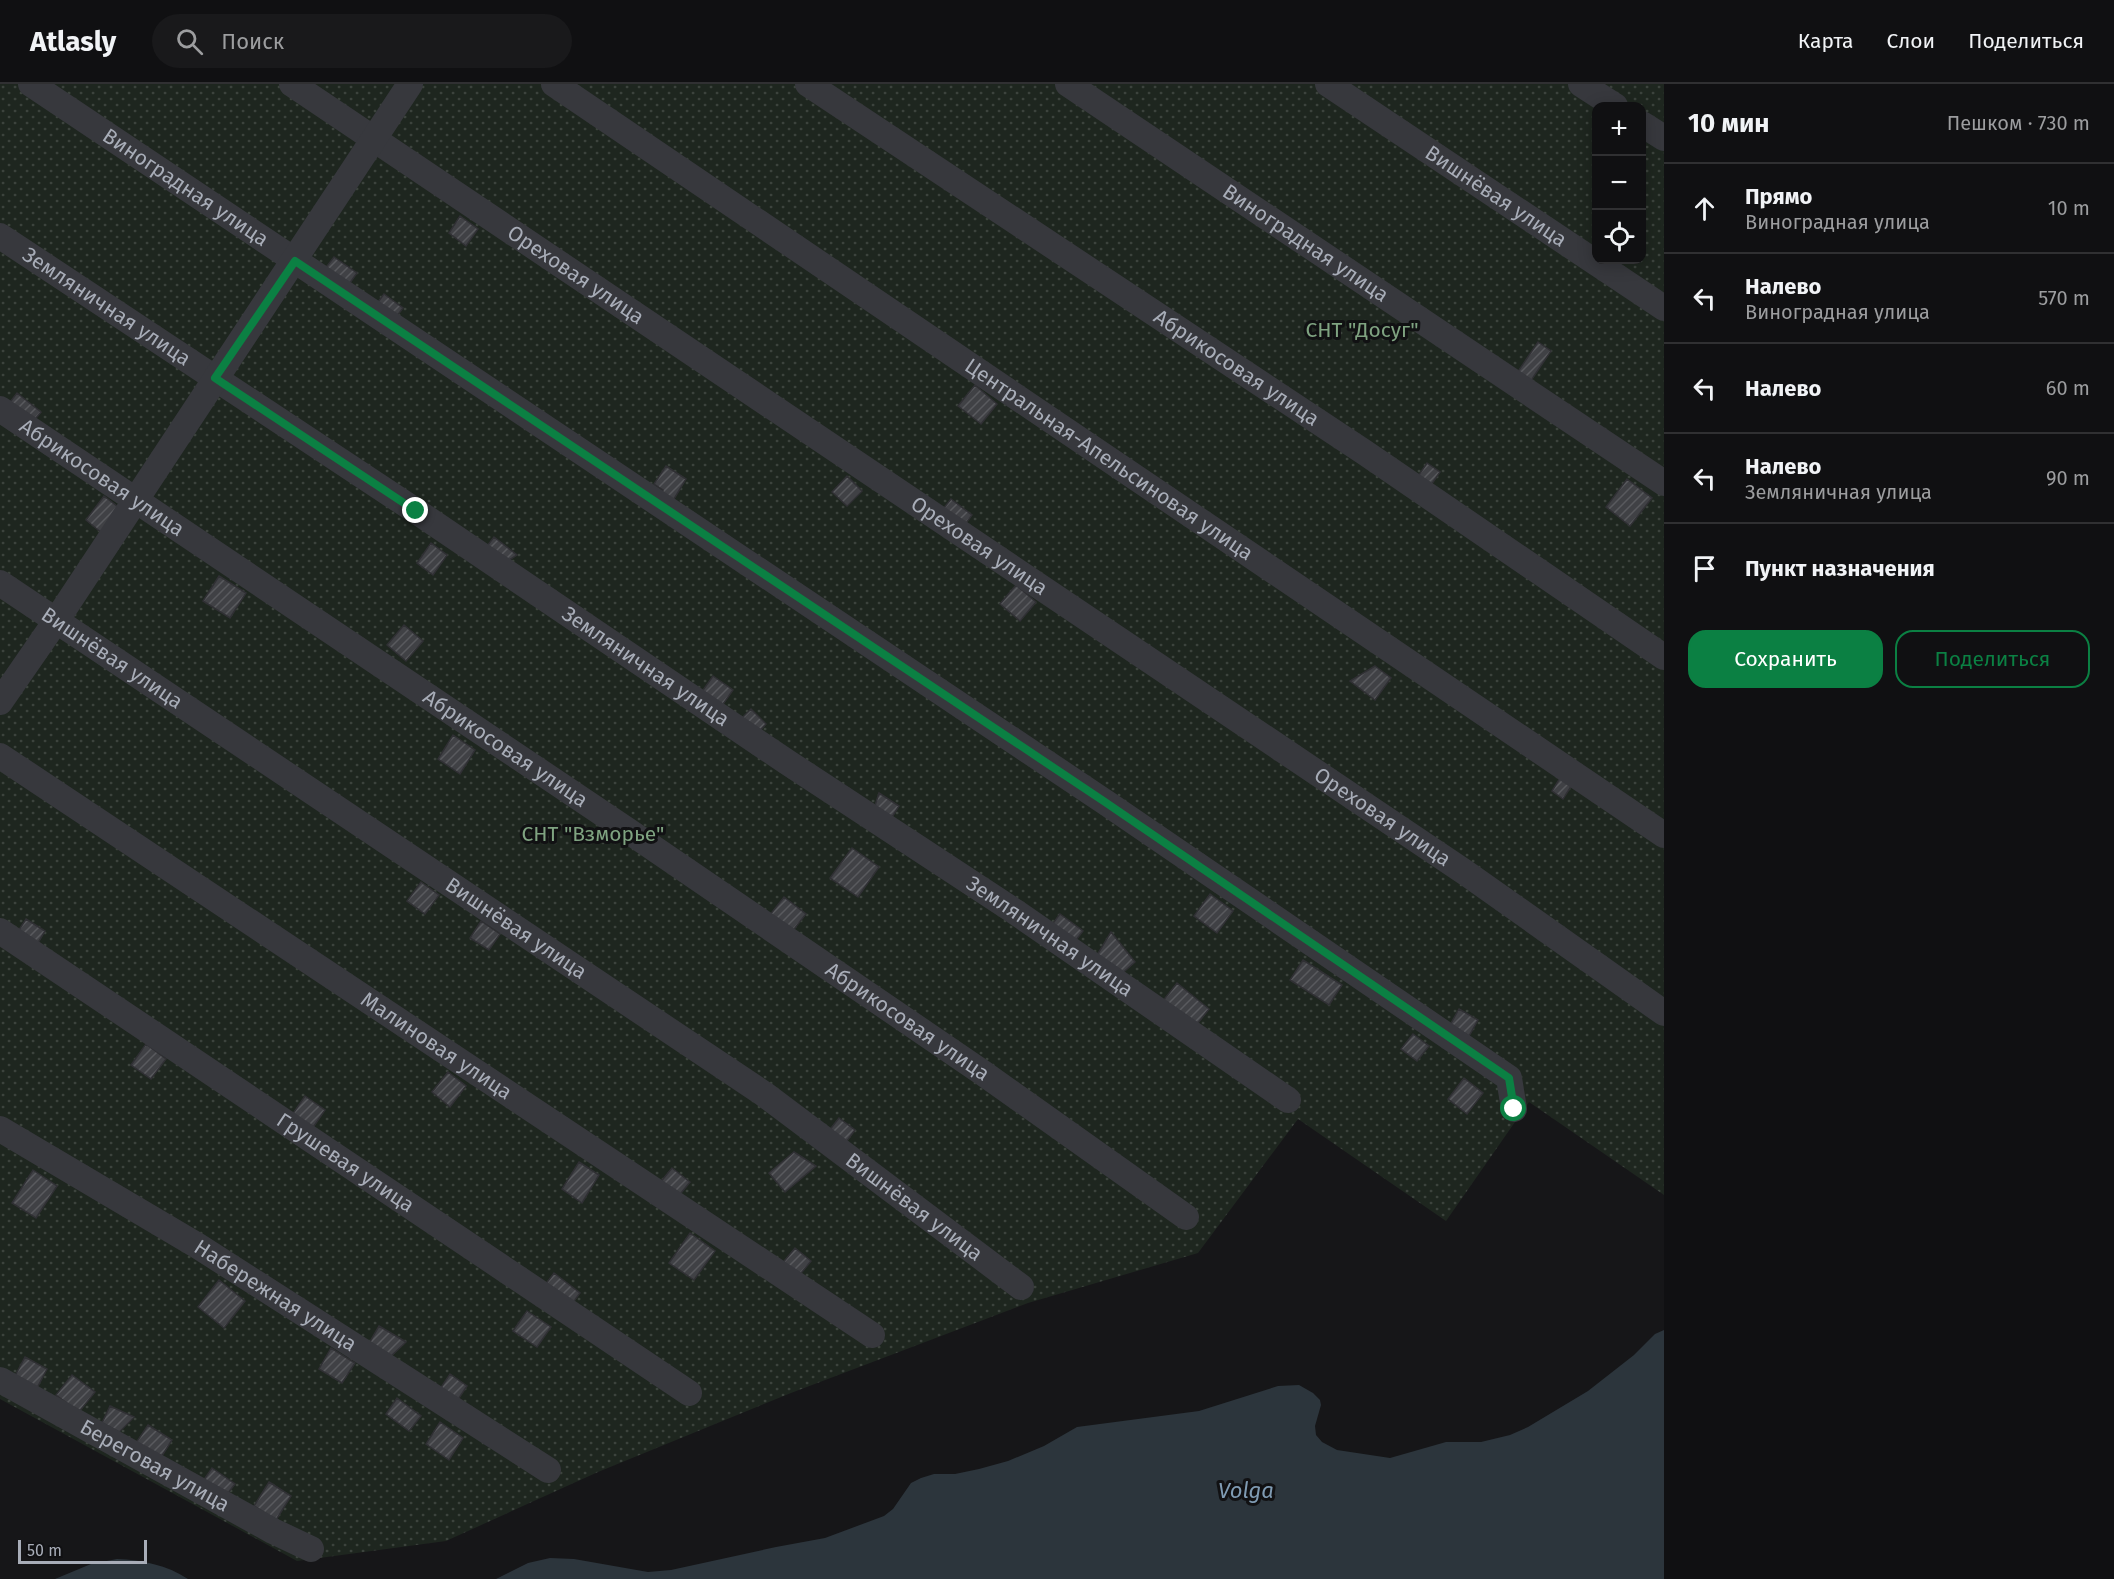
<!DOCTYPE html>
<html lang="ru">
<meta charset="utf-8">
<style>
:root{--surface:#101012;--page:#19191b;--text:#f1f3f6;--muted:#9c9d9f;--line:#303032;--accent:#0b8043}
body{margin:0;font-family:"Fira Sans",sans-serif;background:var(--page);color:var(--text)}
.controls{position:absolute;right:18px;top:18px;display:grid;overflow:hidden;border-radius:12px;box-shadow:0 3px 15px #0003}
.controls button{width:54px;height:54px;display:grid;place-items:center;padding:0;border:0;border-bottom:2px solid var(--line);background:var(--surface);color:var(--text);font:30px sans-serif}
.scale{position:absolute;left:18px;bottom:15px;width:129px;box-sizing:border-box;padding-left:6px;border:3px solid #a8adb8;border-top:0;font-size:16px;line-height:21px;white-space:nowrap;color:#a8adb8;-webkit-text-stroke:4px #111113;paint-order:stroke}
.stop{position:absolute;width:18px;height:18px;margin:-14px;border:4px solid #0b8043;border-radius:50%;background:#fff}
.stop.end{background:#0b8043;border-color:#fff;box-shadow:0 2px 6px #0008}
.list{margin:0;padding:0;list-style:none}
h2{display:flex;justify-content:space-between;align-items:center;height:78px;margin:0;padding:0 24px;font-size:26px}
h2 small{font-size:20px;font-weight:400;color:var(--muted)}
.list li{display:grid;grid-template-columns:39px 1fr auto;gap:18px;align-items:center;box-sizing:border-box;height:90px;padding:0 24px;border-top:2px solid var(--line)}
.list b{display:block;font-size:22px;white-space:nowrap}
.list p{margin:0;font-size:20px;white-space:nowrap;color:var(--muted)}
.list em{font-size:20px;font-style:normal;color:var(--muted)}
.actions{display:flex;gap:12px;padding:18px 24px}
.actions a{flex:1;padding:14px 0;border:2px solid var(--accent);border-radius:18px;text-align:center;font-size:21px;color:var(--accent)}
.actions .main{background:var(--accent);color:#fff}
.icon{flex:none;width:33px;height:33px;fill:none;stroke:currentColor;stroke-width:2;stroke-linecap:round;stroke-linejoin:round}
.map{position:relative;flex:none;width:1664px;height:1495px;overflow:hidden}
header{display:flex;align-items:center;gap:36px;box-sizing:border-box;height:84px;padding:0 30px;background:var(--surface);border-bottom:2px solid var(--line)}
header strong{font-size:28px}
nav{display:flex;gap:33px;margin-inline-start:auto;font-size:21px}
.search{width:420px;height:54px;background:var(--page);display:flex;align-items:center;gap:15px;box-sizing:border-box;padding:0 21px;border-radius:33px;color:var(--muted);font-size:22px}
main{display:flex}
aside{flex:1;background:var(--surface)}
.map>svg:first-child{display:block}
</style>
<header>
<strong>Atlasly</strong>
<div class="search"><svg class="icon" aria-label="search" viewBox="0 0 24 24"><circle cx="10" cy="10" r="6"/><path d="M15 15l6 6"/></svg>Поиск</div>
<nav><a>Карта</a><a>Слои</a><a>Поделиться</a></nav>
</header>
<main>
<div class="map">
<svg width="1664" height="1495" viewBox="0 0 1664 1495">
<defs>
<pattern id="grass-dots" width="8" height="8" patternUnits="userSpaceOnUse" patternTransform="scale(1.5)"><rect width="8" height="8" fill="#1e261f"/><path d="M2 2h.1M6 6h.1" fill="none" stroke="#3c433d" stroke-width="1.8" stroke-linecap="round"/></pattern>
<pattern id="building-hatch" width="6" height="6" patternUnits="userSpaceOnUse" patternTransform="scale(1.5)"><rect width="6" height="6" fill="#404145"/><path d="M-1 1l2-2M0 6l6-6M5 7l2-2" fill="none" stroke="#595a5e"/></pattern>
</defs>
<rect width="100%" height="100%" fill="#161618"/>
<path fill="url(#grass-dots)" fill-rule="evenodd" d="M0 0H544L1664 757V1111L1529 1018 1446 1137 1298 1035 1198 1169 1028 1219 791 1309 598 1388 446 1457 297 1477 0 1315Z
M562 0H1664V747ZM1596 22H1642V176H1596Z"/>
<path fill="#2c353c" d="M1664 1246V1495H496L528 1479 550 1474 574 1475 648 1488 671 1486 776 1463 825 1454 884 1432 893 1425 911 1399 921 1394 934 1390H955L979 1385 1008 1377 1044 1362 1077 1343 1199 1327 1278 1302 1299 1301 1313 1309 1320 1316 1321 1321 1315 1342 1316 1351 1322 1358 1337 1366 1390 1374 1446 1358H1481L1510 1351 1528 1343 1588 1307 1634 1271 1655 1250Z
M117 1475C142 1476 167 1481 188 1495H55L91 1480Z"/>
<path fill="url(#building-hatch)" stroke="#303034" stroke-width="1.5" d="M460 132 478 145 466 162 449 149Z
M334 173 357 189 347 203 324 186Z
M384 210 403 224 394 236 375 222Z
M1538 258 1551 267 1530 298 1517 289Z
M975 301 997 320 981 340 958 322Z
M17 309 41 328 31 340 7 322Z
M1427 379 1440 388 1427 407 1414 398Z
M666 382 686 395 671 420 659 413 663 406 654 400Z
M847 392 862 407 847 422 832 408Z
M1627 395 1652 414 1630 442 1606 423Z
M104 412 122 426 103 450 86 436Z
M951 415 972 431 961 446 940 429Z
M494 453 517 471 503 480 484 466Z
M431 459 447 471 433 491 417 479Z
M219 492 246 509 230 534 203 517Z
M1016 501 1036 518 1020 537 1000 520Z
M404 541 423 557 406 577 387 561Z
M1375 582 1391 594 1375 616 1350 597Z
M713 592 733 606 721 623 701 609Z
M751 625 766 640 755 652 739 637Z
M453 651 475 666 460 690 438 675Z
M1560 694 1572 701 1563 715 1552 707Z
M879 709 899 722 889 738 873 728Z
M852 764 879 783 858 813 830 794Z
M421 798 439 811 425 830 407 817Z
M1210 810 1233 827 1217 849 1194 832Z
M784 813 806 830 791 849 769 832Z
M1060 830 1083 847 1073 860 1050 843Z
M26 835 45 847 35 864 15 852Z
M481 837 500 850 489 866 470 854Z
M1111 848 1135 878 1119 892 1094 876Z
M1303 876 1342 901 1329 921 1290 896Z
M1177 899 1209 925 1191 948 1159 922Z
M1459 925 1478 936 1469 952 1450 941Z
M1413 950 1429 962 1417 977 1401 965Z
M146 960 166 975 151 995 131 981Z
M448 988 466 1002 450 1023 432 1008Z
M1464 994 1483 1009 1467 1030 1448 1015Z
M305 1012 325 1026 312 1045 292 1031Z
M839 1034 855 1046 844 1061 828 1048Z
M794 1068 816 1082 785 1108 769 1089Z
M579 1078 599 1091 582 1119 562 1105Z
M672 1084 690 1098 677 1114 659 1100Z
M33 1086 57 1102 36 1134 12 1119Z
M690 1149 715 1167 694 1196 669 1179Z
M795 1164 811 1177 797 1194 781 1181Z
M554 1189 580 1209 569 1224 542 1205Z
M219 1196 245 1217 224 1244 198 1223Z
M527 1227 551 1243 537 1263 513 1247Z
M379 1242 406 1258 389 1274 368 1261Z
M331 1264 355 1279 342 1299 319 1285Z
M25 1273 47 1285 37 1304 15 1292Z
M450 1290 467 1302 457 1317 440 1305Z
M72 1291 95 1308 79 1328 56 1311Z
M397 1314 421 1332 409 1347 386 1330Z
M110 1322 134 1333 119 1348 102 1339Z
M440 1338 463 1354 449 1376 426 1360Z
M148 1341 172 1356 160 1375 136 1359Z
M212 1384 235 1400 225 1413 203 1397Z
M269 1398 291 1412 276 1436 254 1422Z"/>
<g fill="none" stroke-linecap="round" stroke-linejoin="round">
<g stroke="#37383d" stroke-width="26">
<path id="s1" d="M31 0 1105 718 1509 994 1514 1025"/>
<path id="s2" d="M292 0 1466 789 1664 929"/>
<path id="s3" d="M554 0 1664 751"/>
<path id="s4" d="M808 0 1364 368 1664 573"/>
<path id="s5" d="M1068 0 1664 399"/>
<path id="s6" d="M1328 0 1664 224"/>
<path d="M1581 0 1615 22"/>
<path d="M1642 40 1664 54"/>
<path id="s7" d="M0 152 416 427 787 678 1014 827 1288 1016"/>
<path id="s8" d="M0 325 627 746 983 989 1186 1133"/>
<path id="s9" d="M0 499 764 1010 1021 1203"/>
<path d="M0 618 56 537 410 0"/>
<path id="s10" d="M0 672 872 1251"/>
<path id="s11" d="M0 847 689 1309"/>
<path id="s12" d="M0 1045 198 1162 548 1386"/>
<path id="s13" d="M0 1296 273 1447 311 1465"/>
</g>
</g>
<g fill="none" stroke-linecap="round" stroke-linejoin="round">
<path stroke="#0b8043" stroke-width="8" d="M416 427 215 294 295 177 1105 718 1509 994 1514 1025"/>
</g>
<g text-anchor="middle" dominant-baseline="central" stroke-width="6" stroke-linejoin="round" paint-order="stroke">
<g font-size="21" fill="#a8adb8" stroke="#111113">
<text stroke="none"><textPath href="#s1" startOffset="186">Виноградная улица</textPath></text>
<text stroke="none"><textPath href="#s6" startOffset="202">Вишнёвая улица</textPath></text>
<text stroke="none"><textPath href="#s5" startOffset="286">Виноградная улица</textPath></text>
<text stroke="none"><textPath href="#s2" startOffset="342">Ореховая улица</textPath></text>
<text stroke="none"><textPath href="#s7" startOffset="128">Земляничная улица</textPath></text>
<text stroke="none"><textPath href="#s4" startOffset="514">Абрикосовая улица</textPath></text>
<text stroke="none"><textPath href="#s3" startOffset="670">Центральная-Апельсиновая улица</textPath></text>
<text stroke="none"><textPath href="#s8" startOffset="123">Абрикосовая улица</textPath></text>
<text stroke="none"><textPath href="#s2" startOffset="828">Ореховая улица</textPath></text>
<text stroke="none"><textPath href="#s9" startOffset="135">Вишнёвая улица</textPath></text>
<text stroke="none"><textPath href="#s7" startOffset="776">Земляничная улица</textPath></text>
<text stroke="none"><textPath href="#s8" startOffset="609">Абрикосовая улица</textPath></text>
<text stroke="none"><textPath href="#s2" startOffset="1314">Ореховая улица</textPath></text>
<text stroke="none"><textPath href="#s9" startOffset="621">Вишнёвая улица</textPath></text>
<text stroke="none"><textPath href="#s7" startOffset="1262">Земляничная улица</textPath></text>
<text stroke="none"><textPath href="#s8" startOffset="1095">Абрикосовая улица</textPath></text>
<text stroke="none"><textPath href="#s10" startOffset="524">Малиновая улица</textPath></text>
<text stroke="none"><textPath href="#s11" startOffset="416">Грушевая улица</textPath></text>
<text stroke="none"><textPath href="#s9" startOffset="1107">Вишнёвая улица</textPath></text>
<text stroke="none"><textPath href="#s12" startOffset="322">Набережная улица</textPath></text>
<text stroke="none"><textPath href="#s13" startOffset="177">Береговая улица</textPath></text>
</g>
<g font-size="21" fill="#7fa381" stroke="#111113">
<text x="1362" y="246">СНТ "Досуг"</text>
<text x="593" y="750">СНТ "Взморье"</text>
</g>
<g font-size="22" font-style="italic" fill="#7f9bb3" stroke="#111113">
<text x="1246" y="1406">Volga</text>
</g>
</g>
</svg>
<div class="controls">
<button>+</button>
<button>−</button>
<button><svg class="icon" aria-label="locate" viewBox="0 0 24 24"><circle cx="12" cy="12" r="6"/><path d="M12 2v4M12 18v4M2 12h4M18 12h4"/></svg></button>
</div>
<div class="scale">50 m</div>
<div class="stop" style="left:1514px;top:1025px"></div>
<div class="stop end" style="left:416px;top:427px"></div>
</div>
<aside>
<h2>10 мин<small>Пешком · 730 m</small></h2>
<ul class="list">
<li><svg class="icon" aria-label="ahead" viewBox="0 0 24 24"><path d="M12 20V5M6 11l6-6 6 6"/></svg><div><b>Прямо</b><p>Виноградная улица</p></div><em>10 m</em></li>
<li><svg class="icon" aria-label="left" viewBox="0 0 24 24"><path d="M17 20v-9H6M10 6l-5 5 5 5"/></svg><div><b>Налево</b><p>Виноградная улица</p></div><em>570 m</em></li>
<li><svg class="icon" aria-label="left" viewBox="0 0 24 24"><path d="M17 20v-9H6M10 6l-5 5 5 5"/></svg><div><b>Налево</b></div><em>60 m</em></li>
<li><svg class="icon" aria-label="left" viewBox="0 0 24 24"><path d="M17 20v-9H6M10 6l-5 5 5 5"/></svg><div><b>Налево</b><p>Земляничная улица</p></div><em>90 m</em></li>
<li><svg class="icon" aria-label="arrive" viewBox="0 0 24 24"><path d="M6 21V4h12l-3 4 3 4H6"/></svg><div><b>Пункт назначения</b></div></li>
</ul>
<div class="actions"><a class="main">Сохранить</a><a>Поделиться</a></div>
</aside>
</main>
